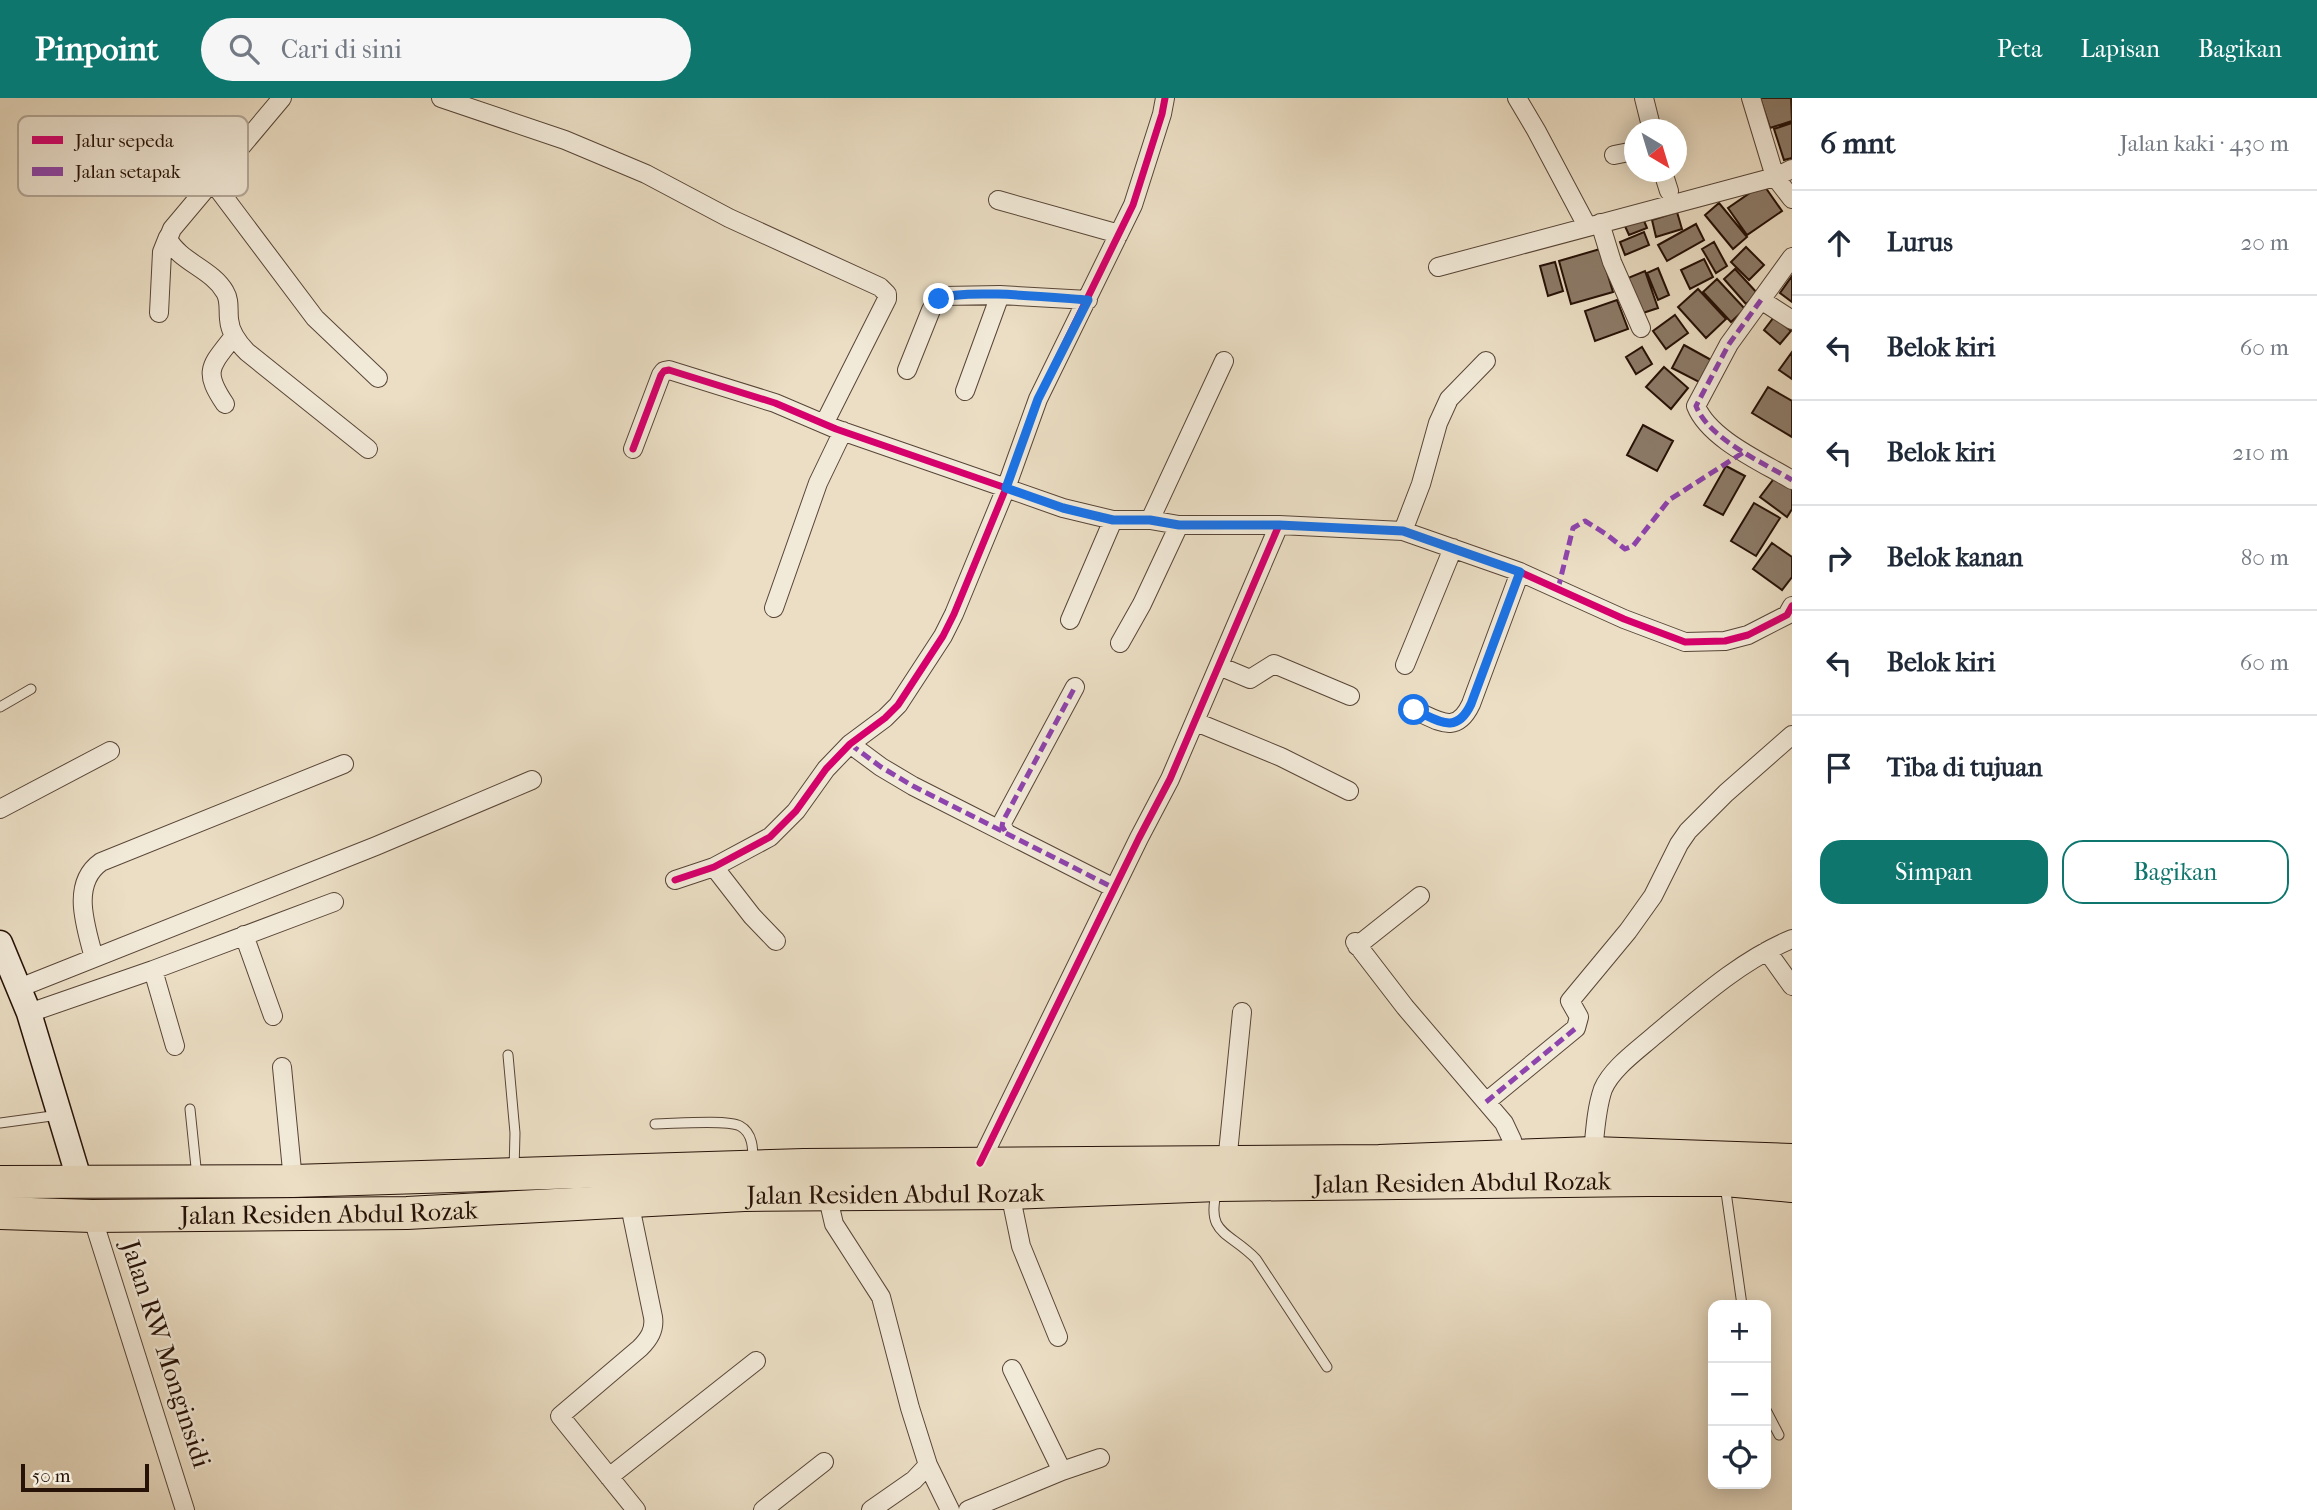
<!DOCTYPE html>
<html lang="id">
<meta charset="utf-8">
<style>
:root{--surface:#fff;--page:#f6f6f7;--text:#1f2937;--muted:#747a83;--line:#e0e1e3;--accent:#0f766e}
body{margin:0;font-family:"IM FELL French Canon",serif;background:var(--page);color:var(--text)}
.controls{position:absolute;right:21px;bottom:21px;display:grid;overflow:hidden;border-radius:14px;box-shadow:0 4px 18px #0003}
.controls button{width:63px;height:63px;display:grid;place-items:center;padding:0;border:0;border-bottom:2px solid var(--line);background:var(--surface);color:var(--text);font:35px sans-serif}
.compass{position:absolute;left:1624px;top:21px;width:63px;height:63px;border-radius:50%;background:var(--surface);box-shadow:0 4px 18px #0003;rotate:142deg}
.scale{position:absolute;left:21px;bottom:18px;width:128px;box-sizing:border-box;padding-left:7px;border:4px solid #271208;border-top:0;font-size:19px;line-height:24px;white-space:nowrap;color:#271208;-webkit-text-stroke:5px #f2ead9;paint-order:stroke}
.stop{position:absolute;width:21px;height:21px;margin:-16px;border:5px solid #1a73e8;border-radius:50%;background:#fff}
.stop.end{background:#1a73e8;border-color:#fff;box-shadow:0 2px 7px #0008}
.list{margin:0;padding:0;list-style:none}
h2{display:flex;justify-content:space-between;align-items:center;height:91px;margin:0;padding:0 28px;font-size:30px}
h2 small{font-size:23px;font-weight:400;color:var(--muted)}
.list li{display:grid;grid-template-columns:46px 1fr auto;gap:21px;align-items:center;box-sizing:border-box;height:105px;padding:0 28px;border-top:2px solid var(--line)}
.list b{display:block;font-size:26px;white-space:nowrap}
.list em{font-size:23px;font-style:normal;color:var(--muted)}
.actions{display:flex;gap:14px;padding:21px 28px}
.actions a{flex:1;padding:16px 0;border:2px solid var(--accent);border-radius:21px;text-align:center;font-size:24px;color:var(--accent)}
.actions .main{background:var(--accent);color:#fff}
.icon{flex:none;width:38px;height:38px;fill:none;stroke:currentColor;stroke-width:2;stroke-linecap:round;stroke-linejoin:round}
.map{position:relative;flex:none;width:1792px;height:1412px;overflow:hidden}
header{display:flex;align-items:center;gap:42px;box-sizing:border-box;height:98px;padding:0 35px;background:var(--accent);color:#fff}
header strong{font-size:33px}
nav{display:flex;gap:38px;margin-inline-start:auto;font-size:24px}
.search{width:490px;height:63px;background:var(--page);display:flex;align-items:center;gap:18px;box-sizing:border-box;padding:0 24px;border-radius:38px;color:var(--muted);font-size:26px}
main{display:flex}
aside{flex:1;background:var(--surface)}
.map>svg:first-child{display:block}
</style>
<header>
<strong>Pinpoint</strong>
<div class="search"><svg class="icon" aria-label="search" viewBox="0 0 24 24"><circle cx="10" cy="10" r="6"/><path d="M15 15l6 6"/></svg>Cari di sini</div>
<nav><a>Peta</a><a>Lapisan</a><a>Bagikan</a></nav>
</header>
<main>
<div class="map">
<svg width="1792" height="1412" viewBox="0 0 1792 1412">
<rect width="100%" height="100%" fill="#ebdec4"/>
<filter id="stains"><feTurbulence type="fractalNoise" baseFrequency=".00286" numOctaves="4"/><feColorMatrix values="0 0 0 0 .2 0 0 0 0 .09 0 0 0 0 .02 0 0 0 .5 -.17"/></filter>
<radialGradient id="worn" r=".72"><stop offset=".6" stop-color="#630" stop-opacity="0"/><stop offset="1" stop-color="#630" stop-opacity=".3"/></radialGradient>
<path fill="#8d7c6a" stroke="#271208" stroke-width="2" d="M1760 0H1791L1792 23 1770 30Z
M1792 25V60L1784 62 1774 31Z
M1763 86 1782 113 1747 137 1728 110Z
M1719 105 1747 139 1733 151 1705 117Z
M1677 114 1682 131 1656 139 1652 122Z
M1642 118 1647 130 1629 137 1624 126Z
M1696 126 1704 142 1667 163 1658 147Z
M1644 134 1649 147 1625 157 1620 144Z
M1714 144 1727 168 1716 175 1702 151Z
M1746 149 1764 167 1749 182 1731 164Z
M1600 151 1613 194 1571 206 1559 163Z
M1704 161 1713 179 1690 191 1681 172Z
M1555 164 1563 193 1548 198 1540 168Z
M1658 170 1669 197 1658 202 1647 175Z
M1735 171 1758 196 1746 206 1724 181Z
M1645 173 1658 210 1640 216 1628 180Z
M1792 178V204L1780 195Z
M1717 181 1745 211 1731 224 1703 194Z
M1698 191 1726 221 1706 240 1678 209Z
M1617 202 1628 231 1595 243 1585 213Z
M1675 217 1688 235 1666 251 1653 233Z
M1774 219 1791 233 1780 246 1764 232Z
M1684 247 1713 263 1701 285 1672 270Z
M1642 249 1652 266 1636 276 1626 259Z
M1792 254V281L1779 272Z
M1664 269 1688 290 1671 311 1646 289Z
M1768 289 1792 303V339L1752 315Z
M1643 327 1673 343 1657 373 1627 357Z
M1726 368 1745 378 1723 417 1704 407Z
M1776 378 1792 390V411L1787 419 1760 399Z
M1754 405 1780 420 1756 458 1731 443Z
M1772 445 1792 459V479L1782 492 1753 471Z"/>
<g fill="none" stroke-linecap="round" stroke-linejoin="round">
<g stroke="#584537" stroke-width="11">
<path id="lane" d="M0 609 31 591
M508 957 515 1035 514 1072
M190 1011 197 1079
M0 1025 59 1017
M655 1026C672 1026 727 1021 740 1028 753 1035 753 1051 753 1064
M1725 1087 1742 1207
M1217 1092C1205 1137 1229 1133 1256 1161L1327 1269
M1766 1312 1779 1337"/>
</g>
<g stroke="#584537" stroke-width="20">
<path id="street" d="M282 0 172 131 168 141C180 164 212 171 225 194 230 202 228 212 229 221 230 235 238 245 247 254L368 351
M441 0 565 42 646 76 729 120 880 189 887 196V201L824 326
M1165 0 1162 16 1133 107 1038 301 1006 390 1063 410 1113 422H1150L1179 427H1279L1403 433 1520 474 1624 521 1685 544 1725 543 1748 537 1787 517 1792 508
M1517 0 1536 32 1587 128
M1644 0 1652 32
M1751 0 1775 79 1792 101
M1614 57 1634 53
M1663 74 1669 93
M212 83 315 220 378 280
M998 102 1119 136
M1600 125 1612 164 1641 230
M1792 159 1729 246 1696 308C1709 341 1762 364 1792 382
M1438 169 1775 79 1792 71
M1761 202 1792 222
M159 215 162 154 168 139
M907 272 931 212 936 203 943 198 1000 197 1088 202
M965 293 1000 197
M225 306C202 272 211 268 234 238
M633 351 661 277 664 273 669 272 775 305 836 331 1006 390 954 516 943 538 898 607 885 620 850 646 826 671 796 713 770 739 714 769 675 782
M1150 422 1224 263
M1403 433 1421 386 1438 325 1449 301 1486 263
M774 510 818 385 843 333
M1070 522 1113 422
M1120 545 1142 506 1179 427
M1405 567 1453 450
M1219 568 1250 581 1274 566 1350 598
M1414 612C1438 622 1456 638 1471 606L1520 474
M1196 624 1281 659 1349 693
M850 646 881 669 913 688 1114 790
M0 711 110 653
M1005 733 1002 728 1003 723 1075 589
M714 769 752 818 776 843
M244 837 273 918
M1355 844 1405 909 1504 1025 1512 1042 1516 1057
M1357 848 1420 798
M1767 853 1792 888
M94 860C86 829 70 786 101 764L344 666
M153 872 175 948
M19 890 376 748 532 682
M29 915 153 872 334 804
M282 969 293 1083
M1486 1004 1576 930 1579 919 1570 903 1628 833 1653 798 1679 746 1688 733 1726 695 1792 637
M1593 1055C1595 1035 1596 1011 1603 991 1612 970 1638 952 1655 937 1697 902 1741 862 1792 841
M980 1065 1139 740 1170 681 1279 427
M1224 1070 1228 1055 1242 914
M1010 1095 1021 1148 1058 1239
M827 1096 834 1126 881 1199 910 1310 928 1367 950 1412
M629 1103 653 1219C655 1232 649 1241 640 1250L560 1318 636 1412
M92 1118 185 1412
M1062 1373 1100 1360
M609 1379 756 1263
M763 1412 824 1364
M871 1412 914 1382 928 1367
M968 1412 1062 1373 1012 1271"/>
</g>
<g stroke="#271208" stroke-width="27">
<path id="secondary" d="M0 845 29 915 80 1084"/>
</g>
<g stroke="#271208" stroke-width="34">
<g id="highway">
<path d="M0 1084 293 1083 804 1067 1379 1063 1593 1055 1792 1062"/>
<path id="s1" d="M0 1115 92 1118 407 1115 744 1097 1010 1095 1218 1087 1648 1082H1725L1792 1088"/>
</g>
</g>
<use href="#lane" stroke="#f2ead9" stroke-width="9"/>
<use href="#street" stroke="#f2ead9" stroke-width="18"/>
<use href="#secondary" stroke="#f2ead9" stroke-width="24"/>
<use href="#highway" stroke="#ebdec4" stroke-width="32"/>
<path stroke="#8e44ad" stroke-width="5" stroke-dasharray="10 5" stroke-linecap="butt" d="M1761 202 1729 246 1696 308C1709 341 1762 364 1792 382
M1558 491 1573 430 1585 423 1606 436 1625 451 1633 448 1669 402 1744 354
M850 646 881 669 913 688 1114 790
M1005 733 1002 728 1003 723 1075 589
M1486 1004 1576 930"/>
<g stroke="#f2ead9" stroke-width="11">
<path id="cycleway" d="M1165 0 1162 16 1133 107 1038 301 1006 390 1063 410 1113 422H1150L1179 427H1279L1403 433 1520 474 1624 521 1685 544 1725 543 1748 537 1787 517 1792 508
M633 351 661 277 664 273 669 272 775 305 836 331 1006 390 954 516 943 538 898 607 885 620 850 646 826 671 796 713 770 739 714 769 675 782
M980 1065 1139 740 1170 681 1279 427"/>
</g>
<use href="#cycleway" stroke="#d6006c" stroke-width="7"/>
</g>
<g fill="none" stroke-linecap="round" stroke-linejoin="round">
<path stroke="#1a73e8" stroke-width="9" d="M939 201C963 190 1058 200 1088 202L1038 301 1006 390 1063 410 1113 422H1150L1179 427H1279L1403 433 1520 474 1471 606C1456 638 1438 622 1414 612"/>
</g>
<g text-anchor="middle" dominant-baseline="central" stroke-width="5" stroke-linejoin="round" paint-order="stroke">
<g font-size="26" fill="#271208" stroke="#f2ead9">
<text stroke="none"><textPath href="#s1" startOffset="1463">Jalan Residen Abdul Rozak</textPath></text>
<text stroke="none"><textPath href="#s1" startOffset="896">Jalan Residen Abdul Rozak</textPath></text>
<text stroke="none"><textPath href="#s1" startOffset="329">Jalan Residen Abdul Rozak</textPath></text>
<text transform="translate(166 1256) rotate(72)">Jalan RW Monginsidi</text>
</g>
</g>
<rect x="18" y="18" width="230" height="80" rx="10" fill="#f2ead9" stroke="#b5a99a" stroke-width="2"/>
<rect x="32" y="38" width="31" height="8" fill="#d6006c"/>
<rect x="32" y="69" width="31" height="9" fill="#8e44ad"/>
<g font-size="19" fill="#271208">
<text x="75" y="49">Jalur sepeda</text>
<text x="75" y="80">Jalan setapak</text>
</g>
<rect width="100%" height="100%" filter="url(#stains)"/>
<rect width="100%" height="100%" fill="url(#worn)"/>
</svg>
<div class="controls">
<button>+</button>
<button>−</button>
<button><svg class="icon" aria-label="locate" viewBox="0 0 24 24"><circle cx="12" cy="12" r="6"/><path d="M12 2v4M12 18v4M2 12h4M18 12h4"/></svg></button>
</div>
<svg class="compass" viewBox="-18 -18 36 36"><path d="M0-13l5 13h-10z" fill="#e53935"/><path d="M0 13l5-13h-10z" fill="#747a83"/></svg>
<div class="scale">50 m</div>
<div class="stop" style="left:1414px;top:612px"></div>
<div class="stop end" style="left:939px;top:201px"></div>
</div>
<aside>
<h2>6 mnt<small>Jalan kaki · 430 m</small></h2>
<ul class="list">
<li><svg class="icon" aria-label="ahead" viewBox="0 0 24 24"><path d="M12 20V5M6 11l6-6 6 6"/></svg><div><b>Lurus</b></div><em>20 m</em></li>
<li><svg class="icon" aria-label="left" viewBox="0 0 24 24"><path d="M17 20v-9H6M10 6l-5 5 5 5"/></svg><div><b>Belok kiri</b></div><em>60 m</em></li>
<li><svg class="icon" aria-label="left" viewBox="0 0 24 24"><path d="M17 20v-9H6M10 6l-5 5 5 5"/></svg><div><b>Belok kiri</b></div><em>210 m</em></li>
<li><svg class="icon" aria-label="right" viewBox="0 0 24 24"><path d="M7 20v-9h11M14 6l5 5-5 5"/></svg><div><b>Belok kanan</b></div><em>80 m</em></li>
<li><svg class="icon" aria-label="left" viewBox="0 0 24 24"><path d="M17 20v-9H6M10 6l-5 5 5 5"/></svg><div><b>Belok kiri</b></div><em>60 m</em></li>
<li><svg class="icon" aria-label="arrive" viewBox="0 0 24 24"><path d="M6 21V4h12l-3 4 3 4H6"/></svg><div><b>Tiba di tujuan</b></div></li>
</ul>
<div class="actions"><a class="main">Simpan</a><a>Bagikan</a></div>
</aside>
</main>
